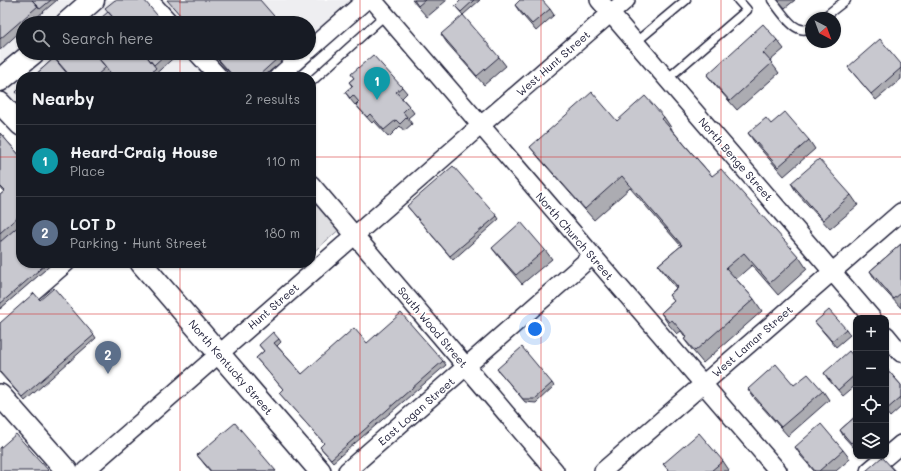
<!DOCTYPE html>
<meta charset="utf-8">
<style>
:root{--surface:#171b24;--page:#242831;--text:#f1f3f6;--muted:#9ea1a6;--line:#363941;--accent:#2563eb}
body{margin:0;font-family:Mali,sans-serif;background:var(--page);color:var(--text)}
.controls{position:absolute;right:12px;bottom:12px;display:grid;overflow:hidden;border-radius:8px;box-shadow:0 1px 3px #0004}
.controls button{width:36px;height:36px;display:grid;place-items:center;padding:0;border:0;border-bottom:1px solid var(--line);background:var(--surface);color:var(--text);font:20px sans-serif}
.compass{position:absolute;left:805px;top:12px;width:36px;height:36px;border-radius:50%;background:var(--surface);box-shadow:0 1px 3px #0004;rotate:139deg}
.you{position:absolute;left:535px;top:329px;width:14px;height:14px;margin:-10px;border:3px solid #fff;border-radius:50%;background:#1a73e8;box-shadow:0 0 0 6px #1a73e833}
.badge{display:grid;place-items:center;width:26px;height:26px;border-radius:50%;background:var(--accent);color:#fff;font-size:13px;font-weight:700}
.pin{position:absolute;translate:-50% -33px;filter:drop-shadow(0 1px 2px #0008)}
.pin::after{content:'';position:absolute;top:21px;width:14px;height:12px;background:inherit;clip-path:polygon(0 0,100% 0,50% 100%)}
.list{margin:0;padding:0;list-style:none}
h2{display:flex;justify-content:space-between;align-items:center;height:52px;margin:0;padding:0 16px;font-size:17px}
h2 small{font-size:13px;font-weight:400;color:var(--muted)}
.list li{display:grid;grid-template-columns:26px 1fr auto;gap:12px;align-items:center;box-sizing:border-box;height:72px;padding:0 16px;border-top:1px solid var(--line)}
.list b{display:block;font-size:15px;white-space:nowrap}
.list p{margin:0;font-size:13px;white-space:nowrap;color:var(--muted)}
.list em{font-size:13px;font-style:normal;color:var(--muted)}
.icon{flex:none;width:22px;height:22px;fill:none;stroke:currentColor;stroke-width:2;stroke-linecap:round;stroke-linejoin:round}
.map{position:relative;flex:none;width:901px;height:471px;overflow:hidden}
.search{position:absolute;background:var(--surface);box-shadow:0 1px 3px #0004;left:16px;top:16px;width:300px;height:44px;display:flex;align-items:center;gap:10px;box-sizing:border-box;padding:0 14px;border-radius:22px;color:var(--muted);font-size:15px}
.panel{position:absolute;background:var(--surface);box-shadow:0 1px 3px #0004;left:16px;top:72px;width:300px;height:196px;border-radius:16px}
.map>svg:first-child{display:block}
</style>
<div class="map">
<svg width="901" height="471" viewBox="0 0 901 471">
<rect width="100%" height="100%" fill="#fff"/>
<filter id="ink" filterUnits="userSpaceOnUse"><feTurbulence type="fractalNoise" baseFrequency=".025" numOctaves="2"/><feDisplacementMap in="SourceGraphic" scale="8" xChannelSelector="R" yChannelSelector="G"/><feConvolveMatrix kernelMatrix="1 2 1 2 8 2 1 2 1" color-interpolation-filters="sRGB"/></filter>
<g filter="url(#ink)">
<path fill="#eeeef1" d="M0 0H356L309 41V23H23V53H295L268 77H21V116L0 92Z"/>
<path fill="#dfdfe2" stroke="#80808e" d="M311 193 341 228 311 254Z"/>
<g fill="none" stroke-linecap="round" stroke-linejoin="round">
<g stroke="#22223b" stroke-width="11">
<path id="service" d="M772 0C781 11 796 38 811 27
M823 18 846 0
M636 42 686 0
M667 79 747 10 738 0
M311 82 385 15"/>
</g>
<g stroke="#22223b" stroke-width="20">
<path id="minor" d="M149 0 170 23
M373 0 778 471
M599 0 872 318
M309 50 366 0
M197 53 219 77
M278 77 305 53
M311 184 555 471
M0 320 66 263
M886 335 901 353
M85 471 480 126 626 0
M347 471 592 256
M603 471 901 212
M869 471 901 444"/>
</g>
<g stroke="#22223b" stroke-width="24">
<path id="tertiary" d="M0 103 21 125
M141 263 320 471
M0 395 67 471"/>
</g>
<g stroke="#22223b" stroke-width="25">
<path id="secondary" d="M67 23 93 0
M0 80 33 53"/>
</g>
<use href="#service" stroke="#fff" stroke-width="8"/>
<use href="#minor" stroke="#fff" stroke-width="17"/>
<use href="#tertiary" stroke="#fff" stroke-width="21"/>
<use href="#secondary" stroke="#fff" stroke-width="22"/>
</g>
<path fill="#acacb2" stroke="#22223b" d="M0 0H57L30 23H23V29L0 50Z
M412 0H447L427 17Z
M461 0H480L463 15 455 6Z
M778 0H795L785 8Z
M515 5 550 9 554 15 536 31 519 11Z
M441 34 499 57 506 66 484 85 447 43Z
M777 40 784 49 770 61 779 73 737 110 714 84 707 75Z
M54 53H179L152 77H113L111 74 107 77H33L54 58 52 55Z
M212 53H274L281 62 263 77H233Z
M901 64V79L876 100 853 73 848 67Z
M351 74 402 87 407 93 402 98 409 106 414 113 408 118 412 124 404 131 400 126 389 137 374 121 372 123 361 111 356 105 358 103V102L355 105 350 99 345 92 352 86 349 82 354 78Z
M664 117 672 129V130L712 176 799 257 807 269 778 295 752 265 736 279 754 299 762 311 703 363 693 351 684 339 686 338 681 331 677 334 669 325 661 313 674 301 669 295 676 288 667 277 658 265 681 246 630 188 594 220 539 158 530 147 617 121Z
M771 124 809 140 815 149 784 176 755 143 748 133Z
M0 133 21 157V263H53L0 309V242L1 241 0 240V195L4 192 0 187Z
M791 183 851 195 858 205 830 229 797 193Z
M407 206 497 216 499 219 453 260Z
M901 244V308L876 281 870 271Z
M492 248 545 250 552 259 522 284 499 257Z
M40 300 94 335 96 338 25 401 0 373V323Z
M815 322 846 329 850 335 836 347 820 328Z
M279 339 281 342 277 346 302 374 367 343 443 361 446 365 333 462 320 447 324 443 282 396 279 393 283 389 256 358 264 351 259 345Z
M856 359V385L843 396 828 379 824 373Z
M886 368 901 385V407L890 417 886 412Z
M497 369 552 383 554 386 536 403 525 402Z
M794 385 823 391 829 400 788 436 754 398 748 389Z
M856 416V449H855L844 437 840 430Z
M795 447 843 450 850 459 836 471H814L801 456Z
M197 455 276 471H210Z
M723 461 729 470 728 471H669L663 464Z"/>
<path fill="#c8c8cf" stroke="#22223b" d="M0 0H32L38 6 0 39Z
M32 0H51L40 9Z
M115 0H144L164 23H118L105 8Z
M167 0H260L280 23H187Z
M414 0H425L418 6Z
M461 0H474L461 12 455 6Z
M520 0H542L550 9 532 24 515 5Z
M108 12 118 23H95Z
M463 15 499 57 477 76 441 34Z
M763 24 777 40 763 53 772 63 730 101 707 75Z
M880 39 901 64V68L871 94 848 67Z
M54 53H94L106 67 95 77H71L52 55Z
M94 53H144L156 68 146 77H114Z
M144 53H167L154 65Z
M213 53H274L278 58 257 77H234Z
M373 55 402 87 396 92 409 106 403 112 407 117 400 124 396 120 384 130 370 114 367 117 356 105 359 102 353 95 350 98 345 92 353 86 349 82 354 78 351 74Z
M54 58 70 77H33Z
M21 87V98L16 92Z
M592 92 617 121 645 96 664 117 662 119 712 176 721 169 799 257 770 283 744 253 726 268 754 299 695 351 684 339 687 337 672 320 669 322 661 313 674 301 669 295 678 287 658 265 682 245 622 176 585 209 530 147Z
M785 112 809 140 778 167 748 133 766 118 771 124Z
M0 133 21 157V214L0 233V195L5 191 0 186Z
M819 159 851 195 823 220 791 183Z
M453 166 497 216 450 256 407 206Z
M521 222 545 250 516 275 492 248Z
M21 224V263H47L0 304V242Z
M901 244V293L894 299 870 271Z
M54 288 94 335 22 397 0 372V323L34 293 40 300Z
M829 310 846 329 832 341 815 322Z
M401 313 443 361 331 459 320 447 324 443 279 393 283 389 256 358 264 351 259 345 273 332 279 339 274 343 302 374 354 328 367 343Z
M522 347 552 383 534 399H523L497 369Z
M849 351 856 359V374L838 390 824 373Z
M776 364 794 385 808 374 823 391 781 427 748 389Z
M886 368 901 385V397L886 410Z
M856 416V438L851 443 840 430Z
M235 423 276 471H211L197 455Z
M821 424 843 450 819 471H815L795 447Z
M699 433 723 461 711 471H670L663 464Z
M16 434 49 471H0V448Z
M882 457 895 471H866Z"/>
</g>
<path fill="none" stroke="#d62828" stroke-width="1" stroke-opacity="0.55" d="M180 0V23M360 0V471M541 0V471M721 0V471M180 53V77M0 157H21M311 157H901M180 263V471M0 314H901"/>
<g text-anchor="middle" dominant-baseline="central" stroke-width="3" stroke-linejoin="round" paint-order="stroke">
<g font-size="11" fill="#22223b" stroke="#fff">
<text transform="translate(553 63) rotate(-41)">West Hunt Street</text>
<text transform="translate(736 159) rotate(49)">North Benge Street</text>
<text transform="translate(575 236) rotate(49)">North Church Street</text>
<text transform="translate(273 306) rotate(-41)">Hunt Street</text>
<text transform="translate(433 327) rotate(50)">South Wood Street</text>
<text transform="translate(752 341) rotate(-41)">West Lamar Street</text>
<text transform="translate(231 367) rotate(49)">North Kentucky Street</text>
<text transform="translate(416 411) rotate(-41)">East Logan Street</text>
</g>
</g>
</svg>
<div class="controls">
<button>+</button>
<button>−</button>
<button><svg class="icon" aria-label="locate" viewBox="0 0 24 24"><circle cx="12" cy="12" r="6"/><path d="M12 2v4M12 18v4M2 12h4M18 12h4"/></svg></button>
<button><svg class="icon" aria-label="layers" viewBox="0 0 24 24"><path d="M12 4l9 5-9 5-9-5zM3 14l9 5 9-5"/></svg></button>
</div>
<svg class="compass" viewBox="-18 -18 36 36"><path d="M0-13l5 13h-10z" fill="#e53935"/><path d="M0 13l5-13h-10z" fill="#9ea1a6"/></svg>
<div class="you"></div>
<div class="pin badge" style="left:377px;top:100px;background:#0f9aa8">1</div>
<div class="pin badge" style="left:108px;top:374px;background:#5c6f8a">2</div>
<div class="search"><svg class="icon" aria-label="search" viewBox="0 0 24 24"><circle cx="10" cy="10" r="6"/><path d="M15 15l6 6"/></svg>Search here</div>
<section class="panel">
<h2>Nearby<small>2 results</small></h2>
<ul class="list">
<li><span class="badge" style="background:#0f9aa8">1</span><div><b>Heard-Craig House</b><p>Place</p></div><em>110 m</em></li>
<li><span class="badge" style="background:#5c6f8a">2</span><div><b>LOT D</b><p>Parking · Hunt Street</p></div><em>180 m</em></li>
</ul>
</section>
</div>
